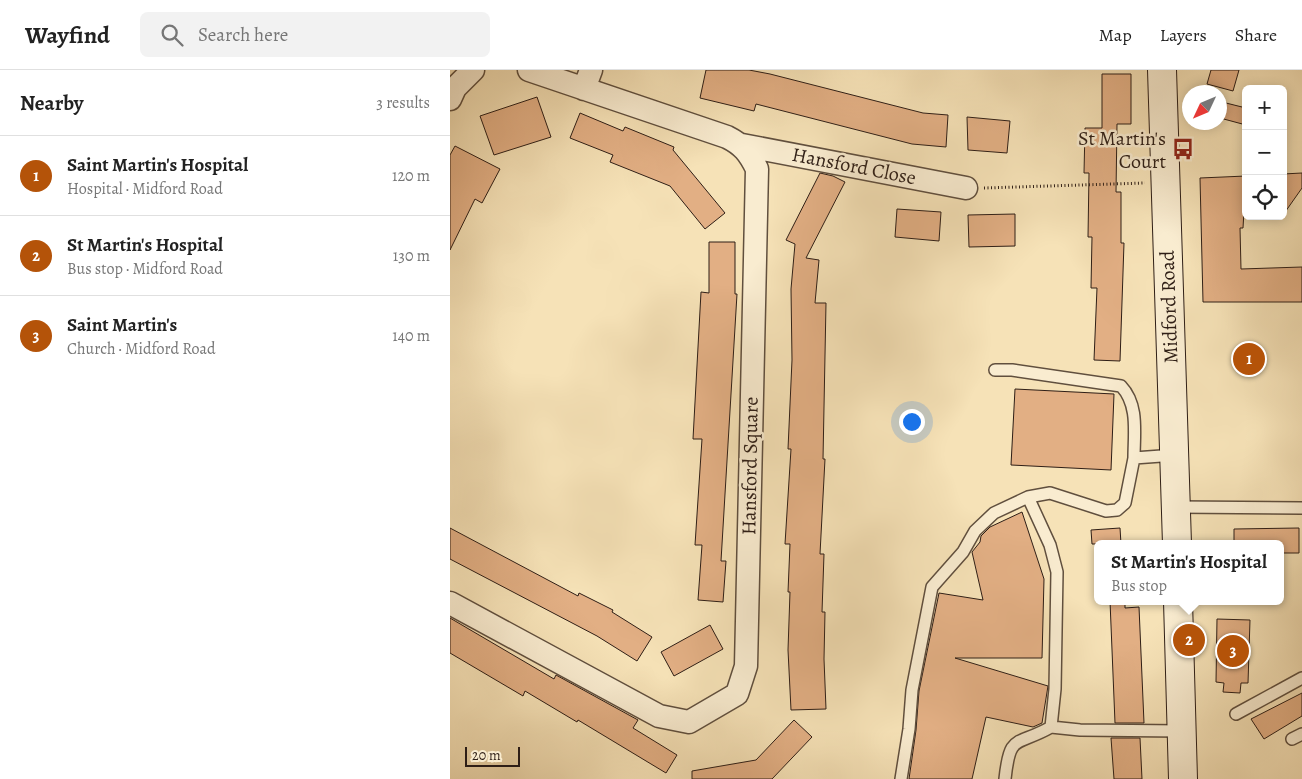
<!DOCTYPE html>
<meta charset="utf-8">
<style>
:root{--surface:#fff;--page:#f2f2f2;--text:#222;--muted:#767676;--line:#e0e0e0;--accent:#b45309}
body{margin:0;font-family:Alegreya,serif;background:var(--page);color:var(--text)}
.controls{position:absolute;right:15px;top:15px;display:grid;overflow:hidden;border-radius:8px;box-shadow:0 2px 12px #0003}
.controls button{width:45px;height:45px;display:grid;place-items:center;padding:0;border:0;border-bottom:1px solid var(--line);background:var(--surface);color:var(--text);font:25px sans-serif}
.compass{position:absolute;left:732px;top:15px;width:45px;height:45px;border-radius:50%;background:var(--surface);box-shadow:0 2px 12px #0003;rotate:226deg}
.scale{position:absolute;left:15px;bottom:12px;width:55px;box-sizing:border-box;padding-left:5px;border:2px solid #2e1e16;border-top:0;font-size:14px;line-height:18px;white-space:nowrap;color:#2e1e16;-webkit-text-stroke:4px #f9ecd0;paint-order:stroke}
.you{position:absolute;left:461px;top:351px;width:18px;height:18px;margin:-12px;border:4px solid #fff;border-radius:50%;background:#1a73e8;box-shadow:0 0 0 8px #1a73e833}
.badge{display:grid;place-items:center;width:32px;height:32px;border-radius:50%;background:var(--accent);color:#fff;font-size:16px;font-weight:700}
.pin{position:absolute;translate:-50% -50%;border:2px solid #fff;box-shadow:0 1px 5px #0006}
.popup{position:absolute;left:644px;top:470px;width:190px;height:65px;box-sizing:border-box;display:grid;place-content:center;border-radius:8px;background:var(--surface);filter:drop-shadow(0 1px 4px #0005);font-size:16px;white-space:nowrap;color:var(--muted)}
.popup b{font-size:19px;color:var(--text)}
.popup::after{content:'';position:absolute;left:50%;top:100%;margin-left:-10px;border:10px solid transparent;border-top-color:var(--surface)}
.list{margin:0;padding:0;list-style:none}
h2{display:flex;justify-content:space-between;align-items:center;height:65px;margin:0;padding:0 20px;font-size:21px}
h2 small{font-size:16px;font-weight:400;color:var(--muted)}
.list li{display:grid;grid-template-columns:32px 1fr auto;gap:15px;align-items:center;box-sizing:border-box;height:80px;padding:0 20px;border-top:1px solid var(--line)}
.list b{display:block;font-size:19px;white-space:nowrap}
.list p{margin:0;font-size:16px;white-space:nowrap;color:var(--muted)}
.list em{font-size:16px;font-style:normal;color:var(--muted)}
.icon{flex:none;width:28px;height:28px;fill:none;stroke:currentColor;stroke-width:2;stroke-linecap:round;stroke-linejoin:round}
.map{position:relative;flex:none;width:852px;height:709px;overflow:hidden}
header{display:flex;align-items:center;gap:30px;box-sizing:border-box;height:70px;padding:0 25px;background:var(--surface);border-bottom:1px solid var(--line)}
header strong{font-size:24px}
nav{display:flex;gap:28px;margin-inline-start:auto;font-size:18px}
.search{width:350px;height:45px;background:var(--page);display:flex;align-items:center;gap:12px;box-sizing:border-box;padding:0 18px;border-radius:8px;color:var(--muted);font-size:19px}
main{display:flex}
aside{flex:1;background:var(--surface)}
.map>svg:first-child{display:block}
</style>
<header>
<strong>Wayfind</strong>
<div class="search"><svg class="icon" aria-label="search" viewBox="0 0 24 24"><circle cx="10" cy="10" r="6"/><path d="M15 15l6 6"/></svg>Search here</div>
<nav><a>Map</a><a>Layers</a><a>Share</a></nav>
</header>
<main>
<aside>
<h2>Nearby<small>3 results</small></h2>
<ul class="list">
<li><span class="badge">1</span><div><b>Saint Martin's Hospital</b><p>Hospital · Midford Road</p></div><em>120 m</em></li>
<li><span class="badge">2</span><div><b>St Martin's Hospital</b><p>Bus stop · Midford Road</p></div><em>130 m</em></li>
<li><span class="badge">3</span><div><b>Saint Martin's</b><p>Church · Midford Road</p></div><em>140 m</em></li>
</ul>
</aside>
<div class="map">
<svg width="852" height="709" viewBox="0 0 852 709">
<rect width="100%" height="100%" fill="#f6e2b7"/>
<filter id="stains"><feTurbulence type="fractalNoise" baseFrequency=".004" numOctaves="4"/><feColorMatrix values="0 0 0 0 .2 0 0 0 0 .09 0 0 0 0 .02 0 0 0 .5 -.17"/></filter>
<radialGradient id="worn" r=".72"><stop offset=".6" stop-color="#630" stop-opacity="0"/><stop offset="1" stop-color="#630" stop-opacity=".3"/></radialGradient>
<path fill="#e2af84" stroke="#2e1e16" d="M256 0H299L320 4 473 43 498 45 496 77 462 74 306 34 304 41 250 28Z
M761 0H789L783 21 757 14Z
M652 4H681V54H667L666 122H671V173H674L670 291 644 290 647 218H641L642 167H638L639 103H634L635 58H652Z
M87 27 101 67 44 85 30 46Z
M772 32 796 38V55L770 48Z
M130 43 173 61 175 57 224 77 223 80 275 143 255 159 220 116 160 92 163 85 120 68Z
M517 47 560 51 557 83 518 80Z
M5 76 50 99 32 133 25 129 0 180V85Z
M370 103 383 106 395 112 356 188 369 190 365 233H376L373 389H375L370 484H374L372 542H375L374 589 376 639 341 640 338 580 340 522H338L340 474H335L341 379H338L342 290 341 219 345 174 336 170Z
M852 103V118L833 145V104Z
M796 106 793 158H790L791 199 852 197V232H753L750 108Z
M447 139 491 142 489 171 445 167Z
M565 144V176L519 177 518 145Z
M259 172H285V224H287L271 491H276L273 532 248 530 252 475H245L252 369H243L251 222 259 223Z
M565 319 664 324 661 400 561 395Z
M572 442 594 509 592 588H505L598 616 592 653 583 657 536 647 522 709H459L466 660 469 621 489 523 533 530 522 482 530 472 531 466 540 457Z
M0 458 128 526 129 523 163 540 162 542 202 567 187 591 147 566 0 489Z
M670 458 671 474H642L641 460Z
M849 458V483H830V474H784V459Z
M660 531H675V538L689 537 694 653H665Z
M0 548 104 609 106 605 188 650 183 658 227 685 216 703 128 650 127 652 75 621 73 626 0 583Z
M767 549 800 550 798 613H791L790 623 773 622 774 613 766 612Z
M260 555 273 579 224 606 211 582Z
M852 623V646L814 669 801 649Z
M344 650 362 667 322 709H242V701L306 690Z
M661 668H690L692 709H664Z"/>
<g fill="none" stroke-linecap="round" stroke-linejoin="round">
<g stroke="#604f3e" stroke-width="14">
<path id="service" d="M545 300H562L671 316C689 335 684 363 684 388
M726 437 852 438
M786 644 852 608
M601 657 630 660 731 661
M842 669 852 664
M451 709 459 659 462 620 482 517 513 482 525 461 544 443 578 427
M555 709C560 662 566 677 601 657L605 619 607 502 600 475 578 427 600 423 656 441 667 440 675 433 684 388 725 385"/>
</g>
<g stroke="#604f3e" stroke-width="25">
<path id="minor" d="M134 19 141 0
M0 29 5 18 23 0
M292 75 516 118
M0 533 209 646 239 652 287 624 296 596 307 99C299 83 293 75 277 67L79 0"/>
</g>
<g stroke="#2e1e16" stroke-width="30">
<path id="secondary" d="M712 0 727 474
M728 531 733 709"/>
</g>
<path stroke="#2e1e16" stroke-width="3" stroke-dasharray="1 2.5" stroke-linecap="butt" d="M534 118 695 113"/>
<use href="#service" stroke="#f9ecd0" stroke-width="11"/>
<use href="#minor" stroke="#f9ecd0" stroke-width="22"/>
<use href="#secondary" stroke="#f9ecd0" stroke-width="28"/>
</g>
<defs>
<g id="bus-bare" transform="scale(1.725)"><path d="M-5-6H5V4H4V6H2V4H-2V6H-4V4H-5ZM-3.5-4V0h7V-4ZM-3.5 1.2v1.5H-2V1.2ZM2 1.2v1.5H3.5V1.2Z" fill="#8f2418" stroke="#f9ecd0" stroke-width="2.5" paint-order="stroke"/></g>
</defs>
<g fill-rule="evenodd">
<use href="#bus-bare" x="733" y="79"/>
</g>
<g text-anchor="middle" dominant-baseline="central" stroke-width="5" stroke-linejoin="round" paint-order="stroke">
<g font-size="20" fill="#2e1e16" stroke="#f9ecd0" text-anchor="end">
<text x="716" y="68">St Martin's<tspan x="716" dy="23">Court</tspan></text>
</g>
<g font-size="20" fill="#2e1e16" stroke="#f9ecd0">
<text transform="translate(404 96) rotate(11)">Hansford Close</text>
<text transform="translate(719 237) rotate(-92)">Midford Road</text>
<text transform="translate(300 396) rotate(-89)">Hansford Square</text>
</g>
</g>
<rect width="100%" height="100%" filter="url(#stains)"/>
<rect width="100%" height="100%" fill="url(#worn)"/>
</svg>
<div class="controls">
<button>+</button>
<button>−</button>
<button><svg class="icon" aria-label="locate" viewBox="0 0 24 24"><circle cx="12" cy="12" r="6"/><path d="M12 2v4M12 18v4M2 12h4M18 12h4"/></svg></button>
</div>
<svg class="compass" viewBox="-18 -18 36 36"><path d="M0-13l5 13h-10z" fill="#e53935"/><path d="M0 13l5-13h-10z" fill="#767676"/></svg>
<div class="scale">20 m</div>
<div class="you"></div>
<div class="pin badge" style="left:799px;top:289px">1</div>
<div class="pin badge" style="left:739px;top:570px">2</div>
<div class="popup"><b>St Martin's Hospital</b>Bus stop</div>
<div class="pin badge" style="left:783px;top:581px">3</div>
</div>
</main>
